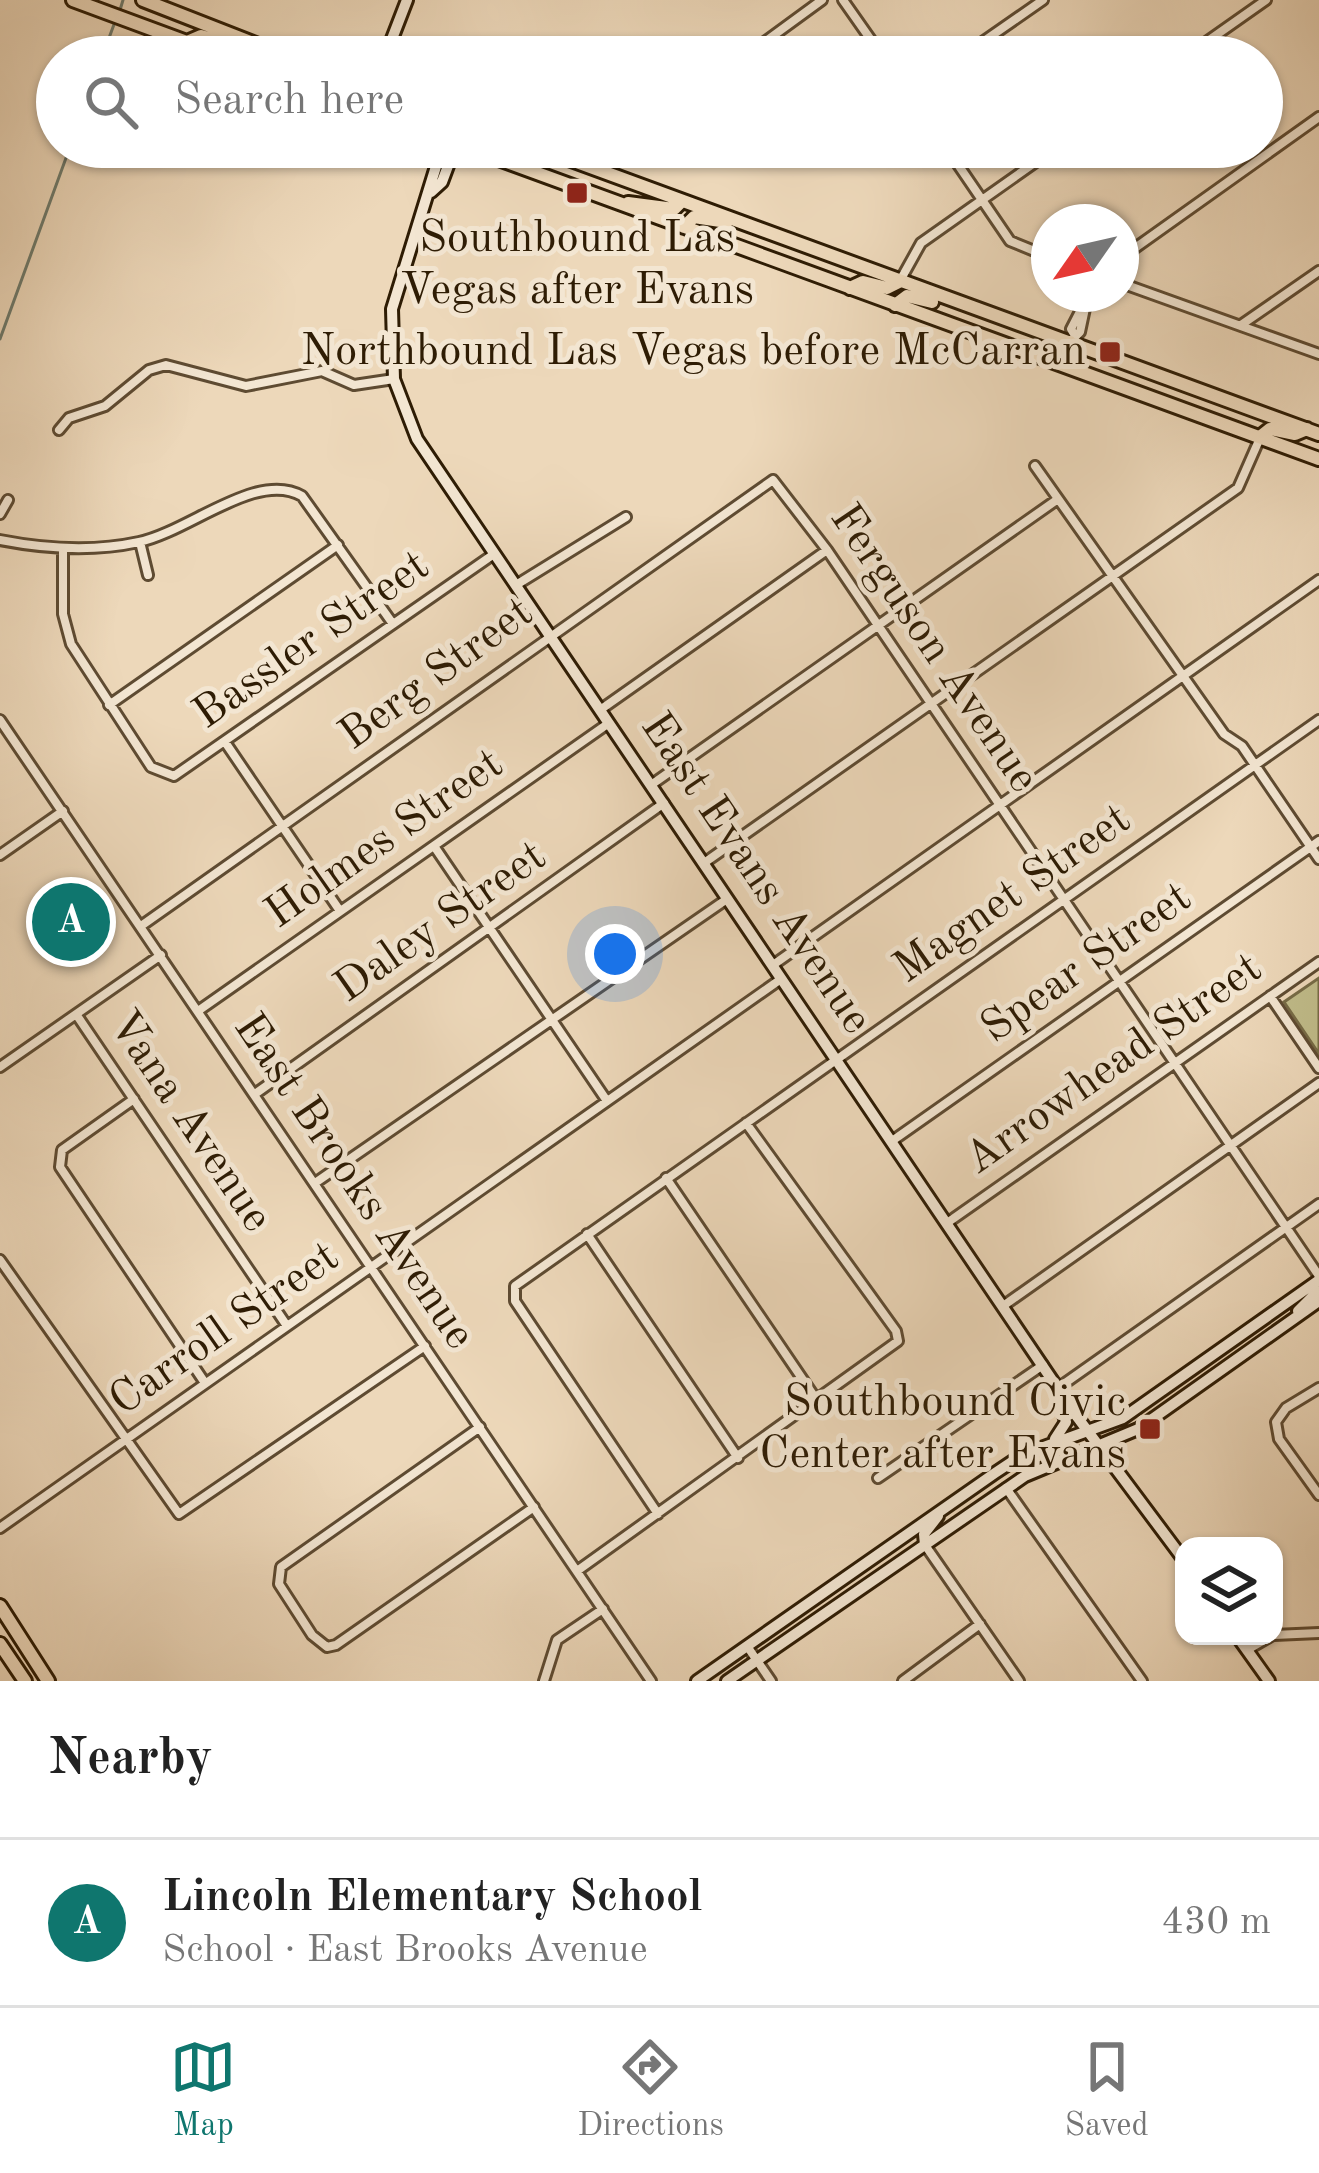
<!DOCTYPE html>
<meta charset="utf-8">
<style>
:root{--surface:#fff;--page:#f2f2f2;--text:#222;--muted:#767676;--line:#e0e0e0;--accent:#0f766e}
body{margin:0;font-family:"Old Standard TT",serif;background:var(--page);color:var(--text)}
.controls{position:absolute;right:36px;bottom:36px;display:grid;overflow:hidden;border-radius:24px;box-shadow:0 3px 9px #0004}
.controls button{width:108px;height:108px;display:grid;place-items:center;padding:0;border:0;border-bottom:3px solid var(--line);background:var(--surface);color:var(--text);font:60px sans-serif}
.compass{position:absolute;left:1031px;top:204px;width:108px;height:108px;border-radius:50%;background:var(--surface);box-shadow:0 3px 9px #0004;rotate:236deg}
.you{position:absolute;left:615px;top:954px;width:42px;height:42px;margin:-30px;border:9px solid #fff;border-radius:50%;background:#1a73e8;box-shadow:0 0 0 18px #1a73e833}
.badge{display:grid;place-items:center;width:78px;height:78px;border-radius:50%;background:var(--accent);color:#fff;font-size:39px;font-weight:700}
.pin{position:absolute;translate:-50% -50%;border:6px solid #fff;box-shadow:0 3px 12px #0006}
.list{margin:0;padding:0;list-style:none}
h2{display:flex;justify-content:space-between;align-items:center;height:156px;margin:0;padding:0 48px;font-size:51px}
h2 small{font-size:39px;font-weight:400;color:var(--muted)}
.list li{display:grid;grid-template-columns:78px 1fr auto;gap:36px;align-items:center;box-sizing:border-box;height:168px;padding:0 48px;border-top:3px solid var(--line)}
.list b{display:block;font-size:45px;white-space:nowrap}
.list p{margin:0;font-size:39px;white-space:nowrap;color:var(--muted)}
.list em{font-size:39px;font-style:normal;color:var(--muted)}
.icon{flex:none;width:66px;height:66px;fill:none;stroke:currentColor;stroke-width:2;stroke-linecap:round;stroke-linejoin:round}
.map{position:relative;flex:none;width:1319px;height:1681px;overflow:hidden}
.search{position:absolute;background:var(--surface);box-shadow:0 3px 9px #0004;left:36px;right:36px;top:36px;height:132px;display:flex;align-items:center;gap:30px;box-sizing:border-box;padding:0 42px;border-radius:66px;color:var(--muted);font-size:45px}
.sheet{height:324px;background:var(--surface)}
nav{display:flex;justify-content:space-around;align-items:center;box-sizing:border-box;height:168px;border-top:3px solid var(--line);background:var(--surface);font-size:33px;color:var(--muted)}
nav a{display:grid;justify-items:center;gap:6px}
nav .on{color:var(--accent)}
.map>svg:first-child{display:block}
</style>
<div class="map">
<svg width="1319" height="1681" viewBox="0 0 1319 1681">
<rect width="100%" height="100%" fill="#edd8ba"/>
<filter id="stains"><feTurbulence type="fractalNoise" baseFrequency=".00167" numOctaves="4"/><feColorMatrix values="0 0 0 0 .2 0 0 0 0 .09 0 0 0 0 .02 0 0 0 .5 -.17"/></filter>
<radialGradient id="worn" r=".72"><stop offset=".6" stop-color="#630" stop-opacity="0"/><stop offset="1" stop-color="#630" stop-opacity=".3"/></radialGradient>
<path fill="#c0bc8a" stroke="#776c47" stroke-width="3" d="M1319 978V1054L1284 1002Z"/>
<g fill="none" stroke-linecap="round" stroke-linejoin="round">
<path stroke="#6e7a6c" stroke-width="3" d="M120 10 123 0
M102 57 116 19
M0 339 70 147"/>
<g stroke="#5e4b32" stroke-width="14">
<path id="street" d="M843 0 883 57
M755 49 822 0
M961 57 1043 0
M1185 57 1266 0
M946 147 1010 241 1049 257
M822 154 832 147
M1121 258 1319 117
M901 279 921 243 1057 147
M1121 283 1319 354
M1241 325 1319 271
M1074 334 1071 329 1089 294
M1070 342 1080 332 1087 299
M59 430 69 418 105 406 149 370 166 365 246 386 322 371 354 385 394 379
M1035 466 1224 734 1242 746 1319 859
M0 514 8 500
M0 540C46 549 93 552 139 542 190 531 257 470 302 496L393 624
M140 542 148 575
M63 548V614L71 644 151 767 174 776 494 554
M516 585 626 517
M109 705 338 545
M600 710 827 550
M0 720 651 1681
M225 742 340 911
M651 785 1058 499
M434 846 607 1101
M0 855 63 811
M704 863 1238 488 1260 438
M141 926 773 480 827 550 1319 1276
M773 965 1319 580
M1270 996 1319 1068
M198 1011 609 723
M76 1014 287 1326
M0 1067 161 955
M255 1094 664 803
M134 1099 62 1150 60 1167 205 1383
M892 1141 1319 841
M666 1178 818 1402
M315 1183 727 899
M947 1223 1319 962
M587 1234 738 1458
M0 1260 179 1514 425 1346
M1003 1306 1319 1083
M1058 1388 1319 1204
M1319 1388 1286 1408 1276 1422 1279 1439 1319 1495
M480 1427 281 1567 279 1584 312 1635 327 1647 336 1645 534 1507
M878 1478 1043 1365
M1006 1488 1142 1681
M658 1514 515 1301V1286L1319 720
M0 1528 781 979
M925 1545 1019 1681
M577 1571 898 1341 896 1331 746 1123
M1274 1635 1319 1633
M747 1646 771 1681
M1247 1650 1271 1636
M544 1681 557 1640 603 1609
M903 1681 980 1624"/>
</g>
<g stroke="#2e1c04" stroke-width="16">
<path id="secondary" d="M385 57 407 0
M442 147 392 309 394 379 417 439 1075 1414 1184 1560
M431 192 442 182 455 147
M1298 1311 1319 1290
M1055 1439 1066 1422 1059 1397
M925 1545 924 1534 938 1516
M1237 1636 1269 1681
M697 1681 995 1473 1022 1455 1123 1418 1319 1280
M727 1681 1025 1476 1138 1429 1319 1301"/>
</g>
<g stroke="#2e1c04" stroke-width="18">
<path id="primary" d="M73 0 227 57
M143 0 289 57
M187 42 201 36 250 50
M466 147 1319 459
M536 147 1319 434
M628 203 674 209 682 201
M684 227 694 217 727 222
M850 288 863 282 887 288 901 281
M895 305 907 296 932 302
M1022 350H1059L1070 342
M1260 437 1270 429 1295 434 1307 429
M0 1606 48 1681
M0 1644 25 1681"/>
</g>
<use href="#street" stroke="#f3e6d2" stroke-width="8"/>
<use href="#secondary" stroke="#f3e6d2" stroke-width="10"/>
<use href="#primary" stroke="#edd8ba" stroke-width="12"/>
</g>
<g fill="#8f2418" stroke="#f3e6d2" stroke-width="4.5">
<rect x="565" y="181" width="24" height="24" rx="6"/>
<rect x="1098" y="340" width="24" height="24" rx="6"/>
<rect x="1138" y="1417" width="24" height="24" rx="6"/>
</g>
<g text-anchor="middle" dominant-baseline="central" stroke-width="10" stroke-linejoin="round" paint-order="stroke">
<g font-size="45" fill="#2e1c04" stroke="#f3e6d2" text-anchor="end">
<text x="577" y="239" text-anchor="middle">Southbound Las<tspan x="577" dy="52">Vegas after Evans</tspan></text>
<text x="1086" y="352">Northbound Las Vegas before McCarran</text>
<text x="1126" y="1403">Southbound Civic<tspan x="1126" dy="52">Center after Evans</tspan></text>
</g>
<g font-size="45" fill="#2e1c04" stroke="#f3e6d2">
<text transform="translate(312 641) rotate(-35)">Bassler Street</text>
<text transform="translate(933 649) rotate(56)">Ferguson Avenue</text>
<text transform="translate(437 675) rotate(-36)">Berg Street</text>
<text transform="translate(385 840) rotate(-35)">Holmes Street</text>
<text transform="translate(755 874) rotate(56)">East Evans Avenue</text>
<text transform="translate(1013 895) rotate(-35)">Magnet Street</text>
<text transform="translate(441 923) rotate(-35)">Daley Street</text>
<text transform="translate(1087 964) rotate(-35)">Spear Street</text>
<text transform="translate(1114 1065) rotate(-35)">Arrowhead Street</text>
<text transform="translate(189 1122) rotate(56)">Vana Avenue</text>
<text transform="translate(353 1182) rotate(56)">East Brooks Avenue</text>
<text transform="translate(225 1330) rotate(-35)">Carroll Street</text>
</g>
</g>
<rect width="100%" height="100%" filter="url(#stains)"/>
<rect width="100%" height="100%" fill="url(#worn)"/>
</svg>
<div class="controls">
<button><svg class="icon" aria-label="layers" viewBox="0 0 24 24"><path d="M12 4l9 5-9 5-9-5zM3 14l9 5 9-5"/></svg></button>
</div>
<svg class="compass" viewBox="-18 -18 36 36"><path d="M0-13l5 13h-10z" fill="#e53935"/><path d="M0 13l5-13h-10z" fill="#767676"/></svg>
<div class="you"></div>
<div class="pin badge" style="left:71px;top:922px">A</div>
<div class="search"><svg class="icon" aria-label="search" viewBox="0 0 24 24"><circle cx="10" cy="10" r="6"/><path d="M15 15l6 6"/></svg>Search here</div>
</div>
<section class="sheet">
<h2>Nearby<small></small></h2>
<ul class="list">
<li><span class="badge">A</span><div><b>Lincoln Elementary School</b><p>School · East Brooks Avenue</p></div><em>430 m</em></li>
</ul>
</section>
<nav>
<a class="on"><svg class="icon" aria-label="map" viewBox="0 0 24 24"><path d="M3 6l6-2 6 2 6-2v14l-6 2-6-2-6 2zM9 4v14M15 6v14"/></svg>Map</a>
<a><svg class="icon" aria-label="directions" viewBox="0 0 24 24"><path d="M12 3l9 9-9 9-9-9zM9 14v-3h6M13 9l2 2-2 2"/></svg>Directions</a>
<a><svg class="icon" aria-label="saved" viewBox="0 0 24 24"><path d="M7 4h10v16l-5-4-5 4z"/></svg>Saved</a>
</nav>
